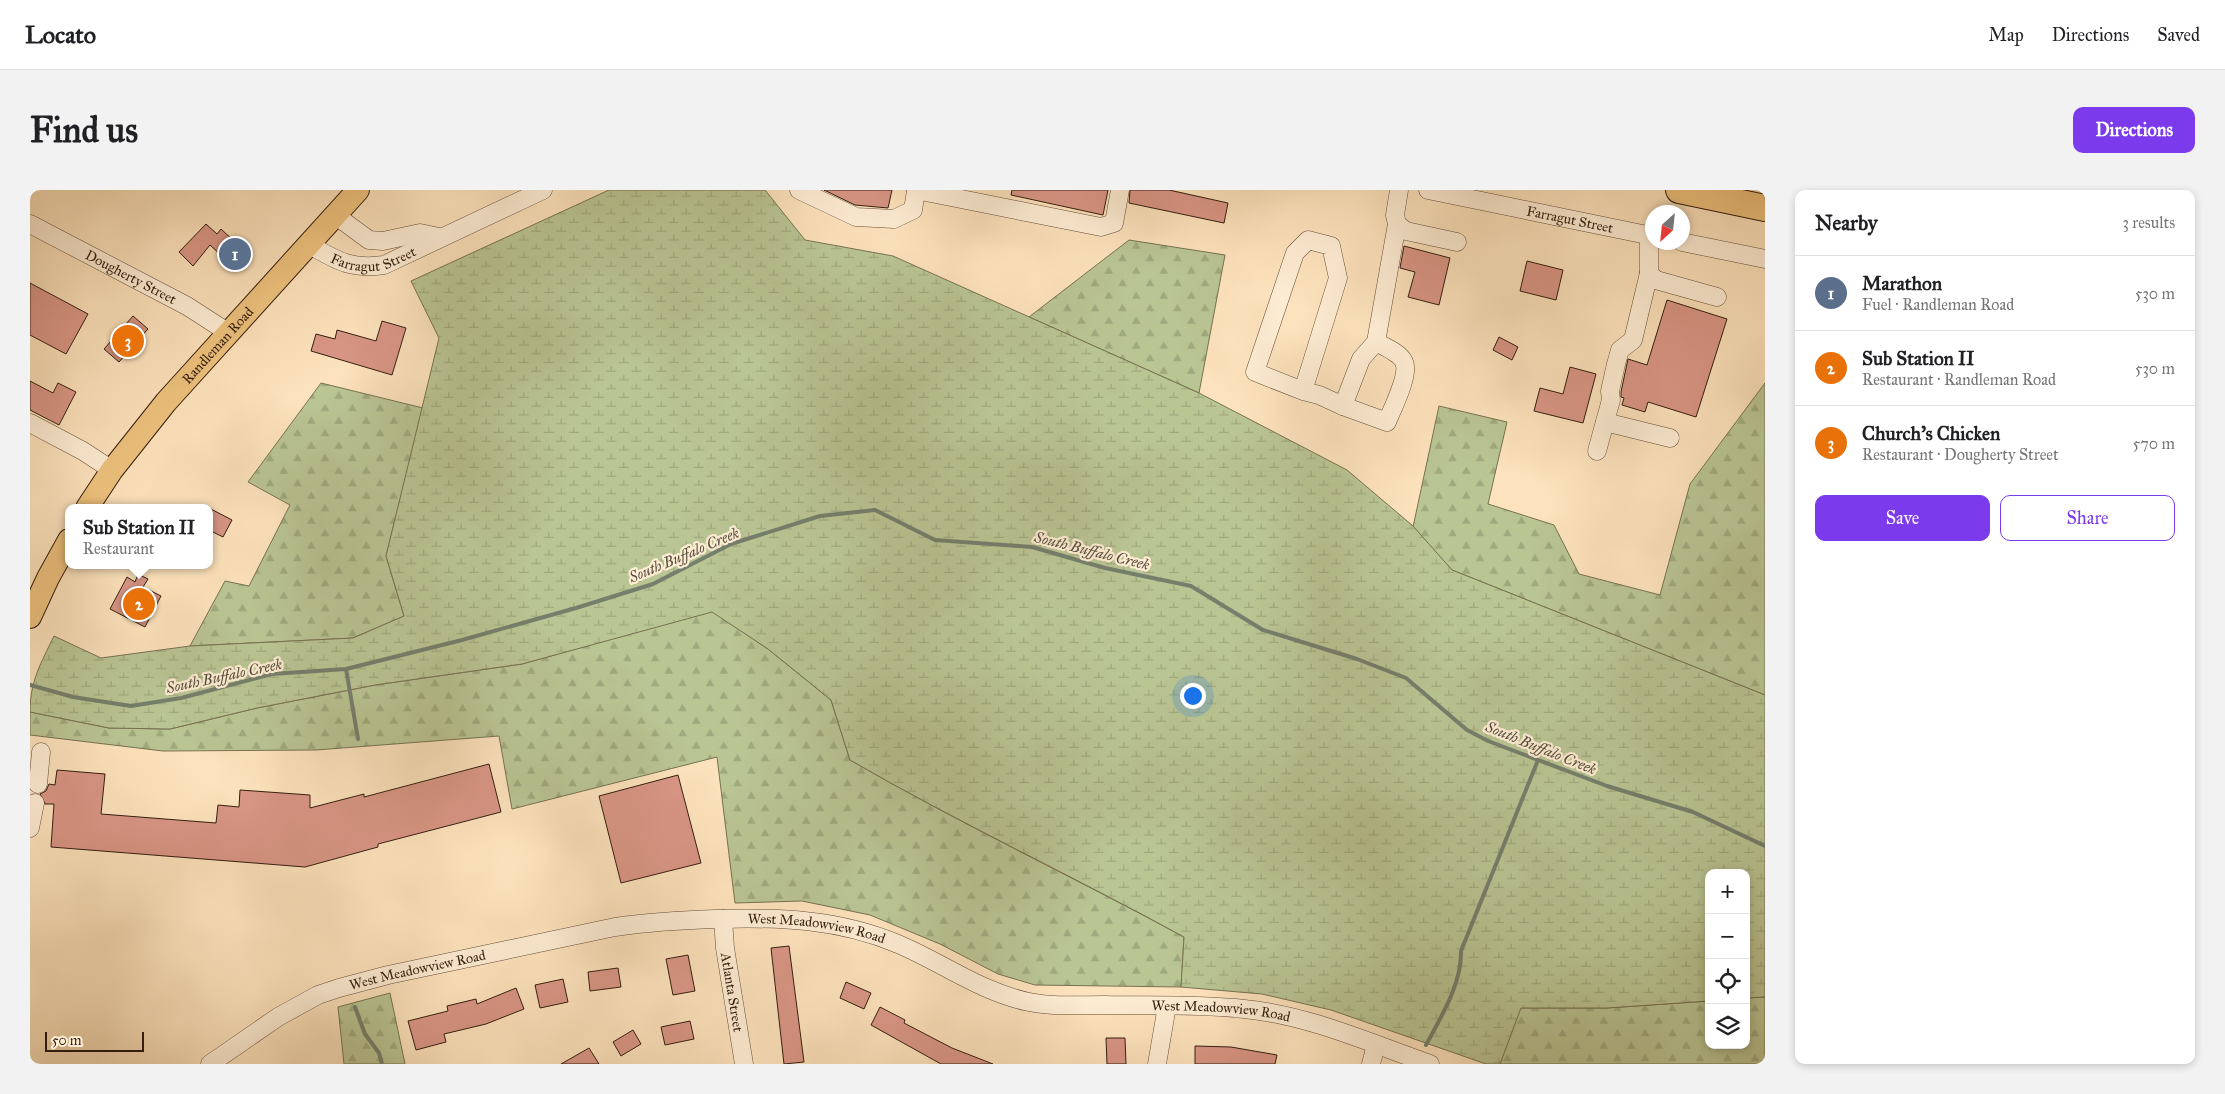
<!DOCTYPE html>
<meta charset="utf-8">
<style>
:root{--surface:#fff;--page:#f2f2f2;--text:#202124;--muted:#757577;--line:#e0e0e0;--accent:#7c3aed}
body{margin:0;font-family:"IM FELL Great Primer",serif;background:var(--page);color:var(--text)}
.controls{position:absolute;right:15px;bottom:15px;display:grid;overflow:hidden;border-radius:10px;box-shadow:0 2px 8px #0003}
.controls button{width:45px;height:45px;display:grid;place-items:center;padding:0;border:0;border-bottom:1px solid var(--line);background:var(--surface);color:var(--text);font:25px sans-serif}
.compass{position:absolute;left:1615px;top:15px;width:45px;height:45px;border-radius:50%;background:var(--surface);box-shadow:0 2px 8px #0003;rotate:207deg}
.scale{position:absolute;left:15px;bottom:12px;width:99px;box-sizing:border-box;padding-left:5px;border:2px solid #341e0e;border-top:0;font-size:14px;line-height:18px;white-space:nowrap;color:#341e0e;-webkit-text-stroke:4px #feedd4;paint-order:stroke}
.you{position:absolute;left:1162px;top:505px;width:18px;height:18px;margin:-12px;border:4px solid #fff;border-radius:50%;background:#1a73e8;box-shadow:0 0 0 8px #1a73e833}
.badge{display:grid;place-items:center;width:32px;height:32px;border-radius:50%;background:var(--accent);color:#fff;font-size:16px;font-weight:700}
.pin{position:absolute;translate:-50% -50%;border:2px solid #fff;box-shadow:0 1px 5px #0006}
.popup{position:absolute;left:35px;top:314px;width:148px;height:65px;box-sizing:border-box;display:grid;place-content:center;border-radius:10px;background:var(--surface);filter:drop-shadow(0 1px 4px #0005);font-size:16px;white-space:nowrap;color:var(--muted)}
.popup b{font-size:19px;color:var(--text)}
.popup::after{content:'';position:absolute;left:50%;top:100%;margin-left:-10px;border:10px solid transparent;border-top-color:var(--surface)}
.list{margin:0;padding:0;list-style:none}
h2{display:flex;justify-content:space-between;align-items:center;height:65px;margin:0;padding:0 20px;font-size:21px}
h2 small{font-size:16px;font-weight:400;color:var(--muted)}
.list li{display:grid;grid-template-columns:32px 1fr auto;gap:15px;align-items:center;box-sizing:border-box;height:75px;padding:0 20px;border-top:1px solid var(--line)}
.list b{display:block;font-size:19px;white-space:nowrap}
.list p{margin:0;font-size:16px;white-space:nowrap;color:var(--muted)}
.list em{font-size:16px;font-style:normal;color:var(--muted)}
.actions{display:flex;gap:10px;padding:15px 20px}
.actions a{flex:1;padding:11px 0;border:1px solid var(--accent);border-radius:10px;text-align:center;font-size:18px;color:var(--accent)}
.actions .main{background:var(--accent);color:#fff}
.icon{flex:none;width:28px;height:28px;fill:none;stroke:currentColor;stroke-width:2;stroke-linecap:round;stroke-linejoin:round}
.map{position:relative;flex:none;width:1735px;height:874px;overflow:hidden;border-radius:10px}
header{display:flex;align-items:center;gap:30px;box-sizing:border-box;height:70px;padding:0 25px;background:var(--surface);border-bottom:1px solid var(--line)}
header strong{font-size:24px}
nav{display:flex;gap:28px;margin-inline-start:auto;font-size:18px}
.intro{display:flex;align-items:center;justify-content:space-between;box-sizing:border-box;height:120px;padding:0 30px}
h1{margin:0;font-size:35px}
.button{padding:12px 22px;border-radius:10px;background:var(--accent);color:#fff;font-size:18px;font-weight:700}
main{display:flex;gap:30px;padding:0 30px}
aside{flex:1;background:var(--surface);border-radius:10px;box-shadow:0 2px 8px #0003}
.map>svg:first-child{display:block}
</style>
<header>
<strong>Locato</strong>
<nav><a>Map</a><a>Directions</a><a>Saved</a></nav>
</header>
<div class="intro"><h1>Find us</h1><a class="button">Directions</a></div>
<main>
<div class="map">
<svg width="1735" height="874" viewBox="0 0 1735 874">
<defs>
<pattern id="forest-firs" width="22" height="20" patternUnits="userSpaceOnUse" patternTransform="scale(1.25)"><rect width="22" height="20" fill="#bac594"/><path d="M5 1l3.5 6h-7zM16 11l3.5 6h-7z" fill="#a0a97e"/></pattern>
<pattern id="wetland-marsh" width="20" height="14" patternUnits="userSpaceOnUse" patternTransform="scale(1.25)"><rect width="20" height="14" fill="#bac594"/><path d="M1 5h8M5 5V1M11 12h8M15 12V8" fill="none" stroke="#a0a97e"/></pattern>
</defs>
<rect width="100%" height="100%" fill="#fde3bd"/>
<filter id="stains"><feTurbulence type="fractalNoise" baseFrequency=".004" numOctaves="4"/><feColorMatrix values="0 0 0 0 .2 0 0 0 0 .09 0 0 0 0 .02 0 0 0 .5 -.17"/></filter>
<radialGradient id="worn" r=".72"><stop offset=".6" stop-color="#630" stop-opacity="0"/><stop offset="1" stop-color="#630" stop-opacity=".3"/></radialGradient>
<path fill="url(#forest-firs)" stroke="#777251" d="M1099 50 1195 65 1169 203 999 127Z
M291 193 393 218 356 366 374 426 323 448 160 456 195 391 219 396 260 315 218 292Z
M1735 193V505L1422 380 1383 337 1409 216 1477 232 1458 314 1524 335 1549 384 1630 405 1660 294Z
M682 421 738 459 801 510 820 570C929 633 1043 687 1154 747L1151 797 1005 795 968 784 910 754 840 725 772 711 705 713 687 567 482 619 469 546 286 560 133 561 0 545V522L79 538 140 539 227 518 345 495 492 474Z
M360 803 375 874H314L308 817Z
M1735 807V874H1470L1490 818H1577L1679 811V855H1716V808Z"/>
<path fill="url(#wetland-marsh)" stroke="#777251" d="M579 0H735L775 50 863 66 1169 203 1317 280 1383 336 1422 380 1735 505V807L1716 808V683H1679V811L1577 818H1491L1470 874H1456L1301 820 1232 804 1151 797 1154 747C1043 686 929 633 820 570L801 510 738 459 682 422 492 474 345 495 227 518 140 539 79 538 0 522C0 491 11 473 24 446L71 468 160 456 323 448 374 426 356 366 409 148 381 91Z"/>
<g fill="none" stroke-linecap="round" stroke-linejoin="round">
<path stroke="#757f6c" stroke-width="4" d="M316 479 328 549
M0 495 43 507 101 516 151 508 242 484 316 479 432 450 546 418 623 394 701 354 790 326 845 320 905 350 1002 357 1075 378 1161 396 1233 440 1327 469 1376 488 1437 540 1458 551 1577 596 1663 622 1735 656
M325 817 335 844 349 863 352 874
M1396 855C1411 827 1432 793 1431 761L1508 570"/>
</g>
<path fill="#d99686" stroke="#341e0e" d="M794 0H862L858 18 825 15Z
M982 0H1078L1073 25 981 5Z
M1100 0H1139L1198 13 1194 33 1099 13Z
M176 34 187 44 191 39 219 65 206 79 180 55 163 76 149 62Z
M1374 56 1420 68 1409 115 1378 107 1385 82 1370 78Z
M1497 71 1533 80 1526 110 1490 101Z
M0 93 58 124 36 164 0 145Z
M1637 110 1697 129 1666 227 1618 212 1615 222 1592 215 1594 208 1591 207V202L1598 169 1617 175Z
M103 126 118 139 89 172 74 159Z
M352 131 376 138 362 185 281 161 286 144 305 149 307 140 346 151Z
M1469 147 1488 157 1482 170 1463 160Z
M1540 177 1566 184 1553 233 1504 221 1510 198 1533 204Z
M0 191 23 203 28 193 46 202 29 235 0 220Z
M179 318 202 330 193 347 179 340Z
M108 384 118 389 113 397 131 406 115 437 80 419 97 387 105 392Z
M459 574 471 622 348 654V657L275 677 21 657 24 614H15L10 604 16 601 19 594 25 595 27 580 75 584 71 624 186 633 188 615 209 617 210 600 280 605V618L334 604V607Z
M648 585 671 673 591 693 569 606Z
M759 756 774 872 754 874 741 758Z
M658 765 665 801 643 805 636 769Z
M588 778 591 797 560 801 558 782Z
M533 789 538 812 510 818 505 795Z
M816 792 841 803 834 819 810 808Z
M486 798 494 819 456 834 414 844 416 852 386 860 378 831 418 821 417 816 446 809 447 814Z
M850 817 875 830 874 833 922 858 963 874H911L841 835Z
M660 831 664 849 635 855 631 837Z
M603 840 611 854 591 866 583 852Z
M1076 848H1095L1096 874H1077Z
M1165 856 1201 857 1247 865 1245 874H1165Z
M559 858 569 874H531Z"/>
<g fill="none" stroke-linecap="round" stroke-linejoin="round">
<path stroke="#d5bc9a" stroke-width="18" stroke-dasharray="18 9" stroke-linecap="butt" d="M196 69 208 55"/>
<g stroke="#664f3a" stroke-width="19">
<g id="minor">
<path d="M769 0 826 27 864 29 883 20 886 1"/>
<path d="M886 0 1071 37 1084 33 1090 0"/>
<path d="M1369 0 1365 25 1367 34 1376 41 1427 52"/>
<path id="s1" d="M1398 0 1622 46"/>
<path d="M305 25 339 50 353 51 390 43 409 47"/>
<path id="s2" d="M0 34 157 116 199 143"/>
<path d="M1619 45V83L1626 90 1687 107"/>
<path d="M1652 52 1735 69"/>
<path id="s3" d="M278 54C306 70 320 80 354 75L513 0"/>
<path d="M1346 152 1331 169 1313 216 1357 232C1362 219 1380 185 1374 172 1370 163 1355 157 1346 152L1367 34"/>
<path d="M1273 201 1225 182 1265 63 1278 50 1301 56 1308 88 1273 201 1289 205 1313 216"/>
<path d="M1575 232 1640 248"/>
<path d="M0 233 53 261 82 280"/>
<path d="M1567 261 1581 210 1580 201 1586 174 1590 160 1603 150 1619 83"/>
<path d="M8 594 11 562"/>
<path d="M0 638 5 613"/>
<path id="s4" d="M693 729 695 758 714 874"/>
<path id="s5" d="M180 874 248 827 288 805 309 798 358 785 585 737C619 732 652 730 686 729 749 727 809 729 868 754 913 773 951 802 999 812 1024 817 1049 815 1075 815 1121 816 1168 814 1214 819 1278 825 1340 853 1400 874"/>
<path d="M1127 874 1137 816"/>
<path d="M1341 874 1346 855"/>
</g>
</g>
<g stroke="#341e0e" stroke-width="24">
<g id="major">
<path id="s6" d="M57 318 82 280 136 212 328 0"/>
<path d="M0 427 18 388 39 350"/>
</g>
</g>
<g stroke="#341e0e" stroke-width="28">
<path id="highway" d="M1649 0 1735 18"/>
</g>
<use href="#minor" stroke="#feedd4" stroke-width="18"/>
<use href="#major" stroke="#eec27e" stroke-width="22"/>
<use href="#highway" stroke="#eec27e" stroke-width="26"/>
</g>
<g text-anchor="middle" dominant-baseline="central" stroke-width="4.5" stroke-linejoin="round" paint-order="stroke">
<g font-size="14" fill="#341e0e" stroke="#feedd4">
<text stroke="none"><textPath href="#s1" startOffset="145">Farragut Street</textPath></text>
<text stroke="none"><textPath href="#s3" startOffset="71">Farragut Street</textPath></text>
<text stroke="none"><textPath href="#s2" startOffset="114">Dougherty Street</textPath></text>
<text stroke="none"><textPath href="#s6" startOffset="209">Randleman Road</textPath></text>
<text stroke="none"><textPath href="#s5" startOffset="636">West Meadowview Road</textPath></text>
<text stroke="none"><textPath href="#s5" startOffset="231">West Meadowview Road</textPath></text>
<text stroke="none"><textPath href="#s4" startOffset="74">Atlanta Street</textPath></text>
<text stroke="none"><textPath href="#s5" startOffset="1056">West Meadowview Road</textPath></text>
</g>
<g font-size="15" font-style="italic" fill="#554e3d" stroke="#feedd4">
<text transform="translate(1062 361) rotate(14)">South Buffalo Creek</text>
<text transform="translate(654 365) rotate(-23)">South Buffalo Creek</text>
<text transform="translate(194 486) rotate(-12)">South Buffalo Creek</text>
<text transform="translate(1511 558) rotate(22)">South Buffalo Creek</text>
</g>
</g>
<rect width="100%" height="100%" filter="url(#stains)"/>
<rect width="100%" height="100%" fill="url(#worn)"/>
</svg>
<div class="controls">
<button>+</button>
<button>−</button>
<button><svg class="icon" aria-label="locate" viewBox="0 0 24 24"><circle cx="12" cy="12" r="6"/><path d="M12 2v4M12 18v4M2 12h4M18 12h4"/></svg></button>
<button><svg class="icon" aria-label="layers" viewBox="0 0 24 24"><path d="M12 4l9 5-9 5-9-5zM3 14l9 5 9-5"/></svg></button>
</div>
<svg class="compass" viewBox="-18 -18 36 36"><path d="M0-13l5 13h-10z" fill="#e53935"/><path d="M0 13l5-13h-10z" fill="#757577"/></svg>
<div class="scale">50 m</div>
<div class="you"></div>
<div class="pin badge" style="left:205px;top:64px;background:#5c6f8a">1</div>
<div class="pin badge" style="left:109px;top:414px;background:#e8710a">2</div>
<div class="popup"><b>Sub Station II</b>Restaurant</div>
<div class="pin badge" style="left:98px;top:151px;background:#e8710a">3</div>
</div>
<aside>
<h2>Nearby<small>3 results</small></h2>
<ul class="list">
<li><span class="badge" style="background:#5c6f8a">1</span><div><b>Marathon</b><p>Fuel · Randleman Road</p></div><em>530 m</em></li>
<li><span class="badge" style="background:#e8710a">2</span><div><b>Sub Station II</b><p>Restaurant · Randleman Road</p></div><em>530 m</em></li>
<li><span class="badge" style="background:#e8710a">3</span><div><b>Church's Chicken</b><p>Restaurant · Dougherty Street</p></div><em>570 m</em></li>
</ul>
<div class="actions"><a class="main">Save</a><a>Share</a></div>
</aside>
</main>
